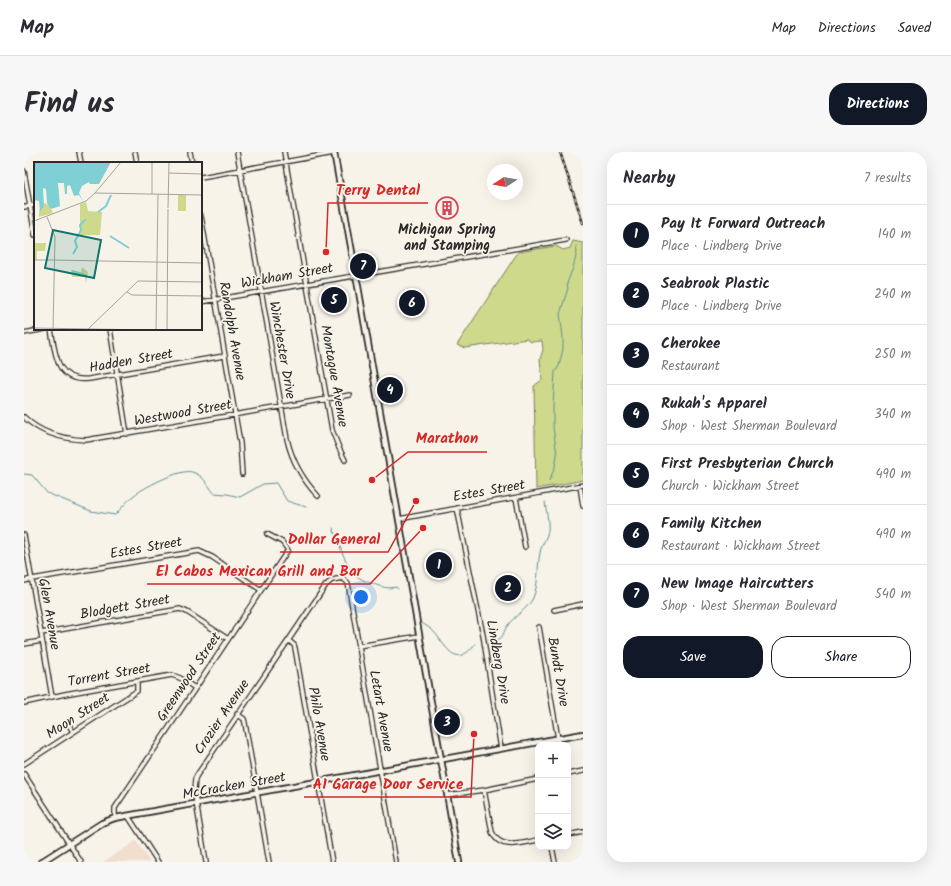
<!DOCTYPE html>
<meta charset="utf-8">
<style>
:root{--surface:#fff;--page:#f7f7f7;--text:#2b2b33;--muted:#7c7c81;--line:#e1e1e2;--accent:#111827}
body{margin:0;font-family:Kalam,sans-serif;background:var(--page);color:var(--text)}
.controls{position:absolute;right:12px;bottom:12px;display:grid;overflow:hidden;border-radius:8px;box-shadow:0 4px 16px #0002}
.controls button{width:36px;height:36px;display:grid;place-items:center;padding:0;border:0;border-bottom:1px solid var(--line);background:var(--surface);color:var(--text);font:20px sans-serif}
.compass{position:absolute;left:463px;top:12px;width:36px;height:36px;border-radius:50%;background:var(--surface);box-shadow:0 4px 16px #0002;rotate:259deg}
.you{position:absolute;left:337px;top:445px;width:14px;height:14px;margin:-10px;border:3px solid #fff;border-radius:50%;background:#1a73e8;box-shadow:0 0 0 6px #1a73e833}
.badge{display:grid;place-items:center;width:26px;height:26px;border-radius:50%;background:var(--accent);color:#fff;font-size:13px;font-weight:700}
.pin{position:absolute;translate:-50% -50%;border:2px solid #fff;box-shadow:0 1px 4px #0006}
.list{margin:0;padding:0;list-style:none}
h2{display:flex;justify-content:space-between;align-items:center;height:52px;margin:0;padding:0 16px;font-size:17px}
h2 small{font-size:13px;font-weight:400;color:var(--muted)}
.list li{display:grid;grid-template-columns:26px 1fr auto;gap:12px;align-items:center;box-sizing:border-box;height:60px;padding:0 16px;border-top:1px solid var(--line)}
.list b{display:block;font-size:15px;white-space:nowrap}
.list p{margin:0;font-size:13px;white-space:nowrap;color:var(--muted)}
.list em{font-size:13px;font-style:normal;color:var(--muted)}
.actions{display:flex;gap:8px;padding:12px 16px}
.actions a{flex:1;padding:9px 0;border:1px solid var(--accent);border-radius:16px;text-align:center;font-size:14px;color:var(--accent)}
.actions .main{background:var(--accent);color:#fff}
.icon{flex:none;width:22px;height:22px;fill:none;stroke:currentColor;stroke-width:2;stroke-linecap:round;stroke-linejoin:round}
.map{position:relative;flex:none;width:559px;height:710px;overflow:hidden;border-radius:16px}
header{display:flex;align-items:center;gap:24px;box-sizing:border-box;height:56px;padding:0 20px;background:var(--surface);border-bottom:1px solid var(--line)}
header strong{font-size:19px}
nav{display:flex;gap:22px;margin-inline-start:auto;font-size:14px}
.intro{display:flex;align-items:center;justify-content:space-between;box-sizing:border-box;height:96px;padding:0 24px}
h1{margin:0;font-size:28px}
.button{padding:10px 18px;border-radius:16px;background:var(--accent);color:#fff;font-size:14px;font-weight:700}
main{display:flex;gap:24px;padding:0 24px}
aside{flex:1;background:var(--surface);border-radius:16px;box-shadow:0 4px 16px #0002}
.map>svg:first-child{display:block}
</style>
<header>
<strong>Map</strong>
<nav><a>Map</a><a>Directions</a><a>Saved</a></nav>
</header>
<div class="intro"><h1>Find us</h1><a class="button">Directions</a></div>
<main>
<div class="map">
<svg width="559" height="710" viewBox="0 0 559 710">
<rect width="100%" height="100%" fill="#f7f3e8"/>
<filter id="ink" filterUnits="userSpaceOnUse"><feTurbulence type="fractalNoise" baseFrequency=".025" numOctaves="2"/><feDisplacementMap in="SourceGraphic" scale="8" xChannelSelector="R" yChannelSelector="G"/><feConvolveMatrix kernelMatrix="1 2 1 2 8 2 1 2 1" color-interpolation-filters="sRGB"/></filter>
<g filter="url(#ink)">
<path fill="#f0decf" d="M112 689 126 710H79Z"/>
<path fill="#ced98c" stroke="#7c825c" d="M549 89 559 91V328L512 337 510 234 518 228 516 207 519 198 518 189 507 190 503 187 441 196 433 193 494 100 532 94 539 98 546 96Z"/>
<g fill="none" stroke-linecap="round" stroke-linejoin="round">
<path stroke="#5d8e91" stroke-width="1" d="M0 322 8 323 23 341 67 359 91 363C97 357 102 350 108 345 116 337 157 316 168 320 179 323 183 332 190 341L203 342 216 345 239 332 252 331 263 349 282 355
M525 329 531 315 533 303 529 275V254L531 220 535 214 539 197V185L536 162 544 136 543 131 549 116 553 100 552 94
M309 376C315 391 319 407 329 420 333 426 343 430 350 432 357 435 364 437 372 435L374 437
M398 471C402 474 408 477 411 481 423 496 432 517 451 492
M464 488C481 490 477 482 484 473 491 463 503 458 509 446 515 432 513 415 516 401 517 393 524 384 524 378 525 369 522 359 521 350"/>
<g stroke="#2b2b2b" stroke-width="6">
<path id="street" d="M55 0 57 11
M111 0 113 11
M166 0 168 11
M213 0 263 287C268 309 279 328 294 344
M260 0 308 278 315 296 321 308
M0 19 11 83
M177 25 310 1
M0 55 11 53
M177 64 216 291 218 322
M177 150 542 88
M27 177C31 201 32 231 65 227L200 204
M86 177 103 282
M0 181 21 177
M0 265C16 281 39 287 62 288L326 243
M556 334 559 354
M492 346 501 395
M433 356 459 483 477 597
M375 367 559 333
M0 383 28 545
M0 429 8 427 175 399 188 405 237 438
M530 458 559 452
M515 475 535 593
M17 481 156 457 163 460 204 487
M264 488 270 493 271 496 308 710
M0 492 18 489
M335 494 395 484
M0 551 41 542 148 523 156 526 171 536
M213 562 220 567 221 571 245 710
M45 573 49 580
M0 612 113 539V529
M0 622 57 710
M544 622 559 619
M460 638 468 680C476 699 498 691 514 688
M423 643 460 638 514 627
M104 664 134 710
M91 666V656L264 398 258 390 243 382
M544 683 559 680
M528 695 531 710
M182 710 170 638 171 627 173 623 302 433 308 428 319 426 324 431 372 710"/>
</g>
<g stroke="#2b2b2b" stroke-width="8">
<path id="secondary" d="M310 0 328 100 435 710
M17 710 78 671 91 666 559 582"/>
</g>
<use href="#street" stroke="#f7f3e8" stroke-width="3.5"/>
<use href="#secondary" stroke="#f7f3e8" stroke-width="4.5"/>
<g stroke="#2b2b2b" stroke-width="2.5">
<path id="rail" d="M536 0 559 71"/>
</g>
<use href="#rail" stroke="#f7f3e8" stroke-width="1" stroke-dasharray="3" stroke-linecap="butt"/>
</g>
</g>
<defs>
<g id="building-ring" transform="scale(1.15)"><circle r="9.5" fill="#f7f3e8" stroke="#d1495b" stroke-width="1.5"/><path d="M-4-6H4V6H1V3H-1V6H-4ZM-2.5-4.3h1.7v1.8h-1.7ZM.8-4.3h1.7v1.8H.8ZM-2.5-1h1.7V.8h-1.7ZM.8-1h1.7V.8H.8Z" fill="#d1495b"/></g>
</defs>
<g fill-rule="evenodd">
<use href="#building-ring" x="423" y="56"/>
</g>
<g text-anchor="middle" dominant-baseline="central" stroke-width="3.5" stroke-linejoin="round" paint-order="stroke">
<g font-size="14" font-weight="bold" fill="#2b2b2b" stroke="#f7f3e8">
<text x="423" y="78">Michigan Spring<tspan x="423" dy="16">and Stamping</tspan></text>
</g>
<g font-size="14" fill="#2b2b2b" stroke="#f7f3e8">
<text transform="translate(263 124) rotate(-10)">Wickham Street</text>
<text transform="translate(208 179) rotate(80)">Randolph Avenue</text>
<text transform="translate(258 198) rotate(80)">Winchester Drive</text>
<text transform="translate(107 209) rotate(-10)">Hadden Street</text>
<text transform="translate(310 224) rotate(80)">Montague Avenue</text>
<text transform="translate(159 261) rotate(-10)">Westwood Street</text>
<text transform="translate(465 339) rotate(-10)">Estes Street</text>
<text transform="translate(122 396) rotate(-10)">Estes Street</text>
<text transform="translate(101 455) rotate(-10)">Blodgett Street</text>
<text transform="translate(25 462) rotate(80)">Glen Avenue</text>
<text transform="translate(474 510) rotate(80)">Lindberg Drive</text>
<text transform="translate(534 520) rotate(80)">Bundt Drive</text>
<text transform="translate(85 523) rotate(-10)">Torrent Street</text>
<text transform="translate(165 525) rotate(-56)">Greenwood Street</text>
<text transform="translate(357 559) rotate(80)">Letart Avenue</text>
<text transform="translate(54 564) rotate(-33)">Moon Street</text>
<text transform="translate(198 565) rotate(-56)">Crozier Avenue</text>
<text transform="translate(295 572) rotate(80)">Philo Avenue</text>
<text transform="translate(210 634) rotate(-10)">McCracken Street</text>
</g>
</g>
<g transform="translate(10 10)">
<rect width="168" height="168" fill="#f7f3e8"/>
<path d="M144 33H152V49H144ZM52 40 54 49 68 50 66 73H46V42ZM10 41 15 43 19 51 5 55V47V49ZM0 81H12L11 89H3V98H0ZM48 105 54 110 52 121 51 115H38L37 108 47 110Z" fill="#ced98c"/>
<path d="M0 0H77L65 22H56L55 20 48 24 45 31 49 39 45 33 40 34 36 23 33 24V32H31L30 21H24L26 44 17 47 13 41 12 27 9 26 10 44 6 50 5 39 0 38Z" fill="#7ed0d5"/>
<path fill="none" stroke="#7ed0d5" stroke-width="2" d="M11 0 17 30 25 34M64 50 72 44 77 33M76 74 95 86M39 92 43 85 41 79 47 68 46 63 52 57M38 109 53 114"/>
<path fill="none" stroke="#a5a39c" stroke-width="1" d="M135 11 168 12M61 31 87 0M118 32V0M134 46 135 0M13 55 21 75 19 167M0 59 52 39 61 31 168 33M0 98H20M20 98 168 101M93 130 98 133 168 134M0 166 117 168M53 168 104 119 168 120M122 168 124 32M133 168 134 47"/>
<path fill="#0f766e" fill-opacity="0.15" stroke="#0f766e" stroke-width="2" d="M19 68 67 78 60 116 11 106Z"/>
<rect width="168" height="168" fill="none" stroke="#2b2b2b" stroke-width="2"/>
</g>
<path fill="none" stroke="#d62828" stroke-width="1.5" d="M302 100L304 51H404M348 328L384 300H463M392 349L364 400H256M399 376L346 432H123M450 582L447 645H280"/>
<g fill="#d62828" stroke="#f7f3e8" stroke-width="1.5">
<circle cx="302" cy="100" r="4"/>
<circle cx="348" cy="328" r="4"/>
<circle cx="392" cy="349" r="4"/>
<circle cx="399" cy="376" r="4"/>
<circle cx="450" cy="582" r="4"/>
</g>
<g font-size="15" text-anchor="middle" font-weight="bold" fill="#d62828" stroke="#f7f3e8" stroke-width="3.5" stroke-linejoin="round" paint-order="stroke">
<text x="354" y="43">Terry Dental</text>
<text x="423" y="291">Marathon</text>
<text x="310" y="392">Dollar General</text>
<text x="235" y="424">El Cabos Mexican Grill and Bar</text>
<text x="364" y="637">A1 Garage Door Service</text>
</g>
</svg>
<div class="controls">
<button>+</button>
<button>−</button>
<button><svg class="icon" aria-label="layers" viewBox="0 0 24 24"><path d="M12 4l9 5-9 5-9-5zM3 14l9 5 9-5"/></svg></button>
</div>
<svg class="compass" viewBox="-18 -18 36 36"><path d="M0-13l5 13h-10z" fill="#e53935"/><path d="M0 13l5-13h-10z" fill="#7c7c81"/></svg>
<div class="you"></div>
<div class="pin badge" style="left:415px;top:413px">1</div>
<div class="pin badge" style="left:484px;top:436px">2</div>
<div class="pin badge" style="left:423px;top:570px">3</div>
<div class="pin badge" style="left:366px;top:238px">4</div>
<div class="pin badge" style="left:310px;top:148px">5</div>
<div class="pin badge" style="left:388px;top:151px">6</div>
<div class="pin badge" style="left:339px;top:114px">7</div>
</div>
<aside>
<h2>Nearby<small>7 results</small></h2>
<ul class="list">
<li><span class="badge">1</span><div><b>Pay It Forward Outreach</b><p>Place · Lindberg Drive</p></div><em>140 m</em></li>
<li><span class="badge">2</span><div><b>Seabrook Plastic</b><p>Place · Lindberg Drive</p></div><em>240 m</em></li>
<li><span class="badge">3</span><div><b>Cherokee</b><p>Restaurant</p></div><em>250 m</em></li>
<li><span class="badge">4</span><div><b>Rukah's Apparel</b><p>Shop · West Sherman Boulevard</p></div><em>340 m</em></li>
<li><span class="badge">5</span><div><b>First Presbyterian Church</b><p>Church · Wickham Street</p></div><em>490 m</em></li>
<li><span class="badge">6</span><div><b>Family Kitchen</b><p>Restaurant · Wickham Street</p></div><em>490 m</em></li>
<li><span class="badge">7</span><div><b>New Image Haircutters</b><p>Shop · West Sherman Boulevard</p></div><em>540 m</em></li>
</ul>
<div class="actions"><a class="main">Save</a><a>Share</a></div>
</aside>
</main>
